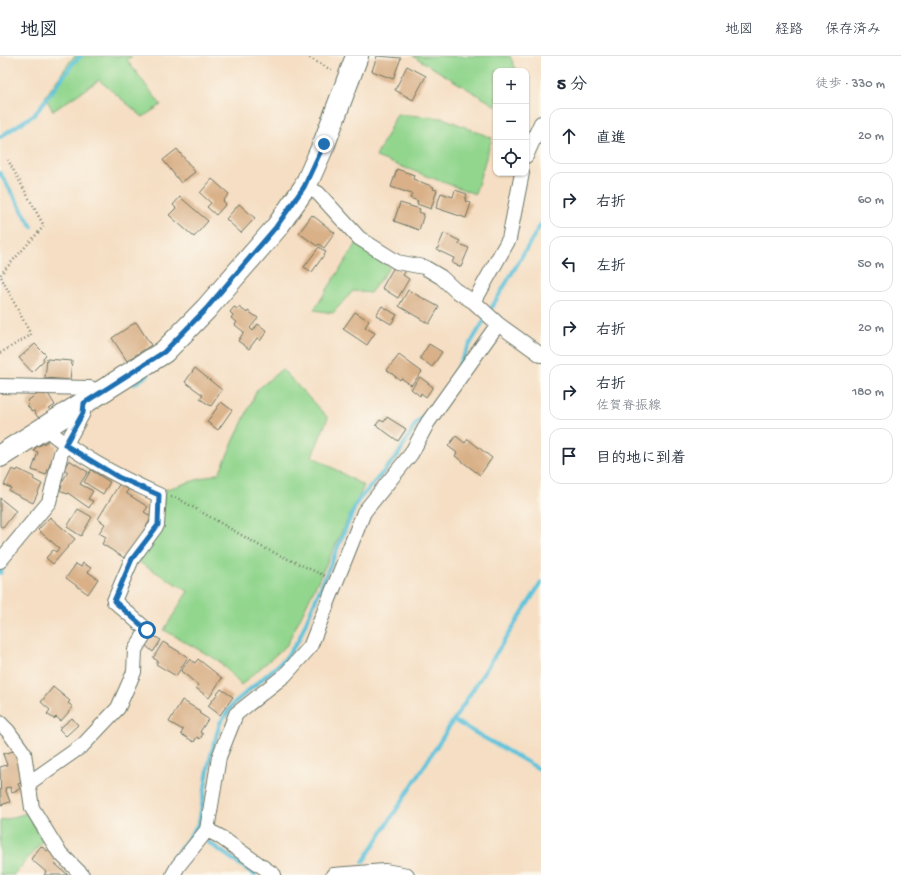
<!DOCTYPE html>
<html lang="ja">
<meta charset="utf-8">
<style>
:root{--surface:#fff;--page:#f6f6f7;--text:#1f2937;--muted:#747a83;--line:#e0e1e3}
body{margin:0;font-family:"Gochi Hand","Klee One",sans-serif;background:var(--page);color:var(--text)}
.controls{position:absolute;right:12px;top:12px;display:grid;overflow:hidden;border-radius:8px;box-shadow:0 1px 3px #0004}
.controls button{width:36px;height:36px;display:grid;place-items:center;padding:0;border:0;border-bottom:1px solid var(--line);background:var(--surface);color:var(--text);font:20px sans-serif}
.stop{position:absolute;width:12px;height:12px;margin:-9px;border:3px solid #1f6fb2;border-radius:50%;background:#fff}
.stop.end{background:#1f6fb2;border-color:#fff;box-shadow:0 1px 4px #0008}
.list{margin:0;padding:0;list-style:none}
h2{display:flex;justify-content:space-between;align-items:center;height:52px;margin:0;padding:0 16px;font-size:17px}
h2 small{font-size:13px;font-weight:400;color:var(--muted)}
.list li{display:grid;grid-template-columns:26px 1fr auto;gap:12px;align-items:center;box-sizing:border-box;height:56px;margin:0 8px 8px;padding:0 8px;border:1px solid var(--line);border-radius:12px}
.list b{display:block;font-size:15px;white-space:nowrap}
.list p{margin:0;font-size:13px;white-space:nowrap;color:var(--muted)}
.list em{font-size:13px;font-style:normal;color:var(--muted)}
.icon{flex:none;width:22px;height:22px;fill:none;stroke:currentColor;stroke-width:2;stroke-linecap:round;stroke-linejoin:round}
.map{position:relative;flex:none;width:541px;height:819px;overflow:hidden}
header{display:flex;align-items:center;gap:24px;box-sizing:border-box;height:56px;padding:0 20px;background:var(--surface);border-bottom:1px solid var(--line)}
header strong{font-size:19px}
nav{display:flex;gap:22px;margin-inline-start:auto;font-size:14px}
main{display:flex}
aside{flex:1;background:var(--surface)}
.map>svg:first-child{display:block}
</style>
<header>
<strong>地図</strong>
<nav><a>地図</a><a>経路</a><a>保存済み</a></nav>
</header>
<main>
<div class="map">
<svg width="541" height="819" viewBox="0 0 541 819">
<rect width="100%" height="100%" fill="#fbf7ec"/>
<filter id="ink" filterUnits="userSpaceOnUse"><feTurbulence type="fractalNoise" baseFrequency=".025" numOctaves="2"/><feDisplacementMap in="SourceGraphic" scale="8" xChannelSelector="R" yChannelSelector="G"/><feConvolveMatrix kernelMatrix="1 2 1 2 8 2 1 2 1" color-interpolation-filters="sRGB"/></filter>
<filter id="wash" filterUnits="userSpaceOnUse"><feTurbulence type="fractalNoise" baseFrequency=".012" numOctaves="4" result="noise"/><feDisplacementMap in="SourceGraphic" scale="16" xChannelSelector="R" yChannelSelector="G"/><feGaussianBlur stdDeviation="0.9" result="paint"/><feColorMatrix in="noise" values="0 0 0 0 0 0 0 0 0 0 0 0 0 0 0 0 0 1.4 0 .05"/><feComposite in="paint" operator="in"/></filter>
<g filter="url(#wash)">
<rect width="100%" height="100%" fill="#f5dec3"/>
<path fill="#92d68e" stroke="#588a61" d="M75 0H132L127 4 161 49 143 61 99 24 53 55 45 41 71 4Z
M413 0H510L517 15H496V50Z
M397 58 443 62 492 82 475 138 376 101Z
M357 187 390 211 370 237 353 235 333 257 314 254Z
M282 313 328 362 312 400 364 430 287 589 241 629 219 605 164 574 188 535 137 505 162 471 164 434 219 417 257 334Z
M27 757 43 784 14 819H0V765Z"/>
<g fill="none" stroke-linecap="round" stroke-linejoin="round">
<path stroke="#5ec3db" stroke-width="4" d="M0 81 35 58 74 6 81 0
M0 117 32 171
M454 318 466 295 541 168
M134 328 149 318
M0 517 6 506
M453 664 541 714
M208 786 255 819
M363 806 541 527
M164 819 169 807 188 783 199 767 210 702 220 667 234 647 284 604 298 585 357 446 398 399 415 369 429 354"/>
</g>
<g id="blocks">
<path fill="#d9b087" d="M377 0 401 2 393 23 372 15Z
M407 10 426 20 413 44 395 34Z
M177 93 195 116 181 127 163 104Z
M397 113 414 119 413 123 434 131 433 133 437 134 431 153 417 148 418 145 410 142 412 138 391 131Z
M212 123 229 138 223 145 226 148 216 159 207 151 211 147 200 137Z
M455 134 467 138 465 145 471 147 466 162 436 152 441 137 453 141Z
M180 141 208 165 194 181 169 159 176 152 173 149Z
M400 147 420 153 419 156 424 158 419 174 394 165Z
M239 148 255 162 241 177 226 163Z
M312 159 335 177 324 192 319 188 317 190 299 177Z
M444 177 460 185 459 188 469 192 461 211 452 207 454 202 437 194Z
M319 191 326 196 312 216 304 211Z
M395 209 405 216 403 219 409 223 398 242 382 232Z
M408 234 439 251 429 268 399 250Z
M382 250 397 259 391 268 376 259Z
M234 251 238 253 239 251 247 257 248 255 258 262 250 272 253 275 258 268 267 275 260 285 257 282 249 293 238 285 244 276 235 269 237 266 231 262 233 259 230 256Z
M355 256 369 265 365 271 375 277 367 289 343 273Z
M136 266 151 289 127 305 112 282Z
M35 288 46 299 43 302 44 304 32 316 19 302Z
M429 288 442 296 432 311 420 302Z
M399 299 422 316 411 329 401 322 400 324 387 314Z
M47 303 72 305 70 324 45 322Z
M195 312 222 334 211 350 200 343 203 339 185 326Z
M420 321 433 331 426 341 421 337 420 340 411 333Z
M45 333 55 349 49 353 50 356 39 363 34 355 32 356 27 349 29 347 27 345Z
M221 346 232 354 218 374 207 366Z
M387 361 406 373 398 385 376 369 380 364 384 366Z
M456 380 465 387 468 383 492 402 480 419 455 400 457 397 448 390Z
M48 384 54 386 53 388 57 390 46 419 32 414 38 396 34 395 36 391 47 386Z
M69 404 88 416 80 428 93 435 88 443 93 445 89 452 68 437 67 438 60 434 62 430 60 429 68 416 64 413Z
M12 413 17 415 18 413 34 421 33 423 42 428 33 447 9 435 11 432 4 429Z
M91 414 110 426 103 438 84 426Z
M120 427 129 432 126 437 148 451 144 456 152 461 126 503 102 488 106 481 99 477 105 468 98 463Z
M0 442 16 455 3 472 0 470Z
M78 453 92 461 81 480 67 471Z
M50 461 75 483 53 508 46 502 53 494 56 496 59 492 38 474Z
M83 507 91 512 88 516 98 523 88 538 66 522 76 508 81 511Z
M150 578 161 584 153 596 144 588Z
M163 586 188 601 176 620 156 608 158 605 153 602Z
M190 603 195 607 198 603 222 622 209 642 196 632 198 629 181 615Z
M53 631 70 645 68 647 73 651 61 665 56 661 54 663 47 658 50 654 41 646Z
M221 633 233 641 220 659 208 650Z
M182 644 200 655 199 657 208 663 200 676 203 678 200 683 197 681 194 686 181 678 183 674 169 666Z
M72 662 78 669 66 680 59 673Z
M17 694 23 726 18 728 20 733 12 736 10 731 5 732 10 746 1 749 0 711 7 709 3 698Z
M41 790 47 795 49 793 58 801 53 806 68 819H44L46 816 31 803Z"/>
</g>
</g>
<g filter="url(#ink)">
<use href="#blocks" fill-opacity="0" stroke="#6a7566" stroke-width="1"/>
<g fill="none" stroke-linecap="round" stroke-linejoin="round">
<g stroke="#6a7566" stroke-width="16">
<path id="street" d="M526 100 541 67
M305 131 318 137 359 182 397 206 424 211 441 221 455 234 474 246 498 268 541 299
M474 246 509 183 522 117
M0 330 90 332 101 336
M0 505 49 446 61 397 83 357V347
M0 667 8 675 24 697 32 752 59 796 82 819
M29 727 83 689 118 652 134 616 135 594 147 574 114 545 132 503 157 469 159 439C118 421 80 401 45 372
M207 774 219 780 274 819
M173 819 178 810 207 774 219 701 236 658 285 619 310 591 364 456 411 398 428 366 498 268
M333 819 385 815 407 819"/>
</g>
<g stroke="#6a7566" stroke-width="24">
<path id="primary" d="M0 400 164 296 206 253 277 171 305 131 324 88 357 0"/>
</g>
<path stroke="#6a7566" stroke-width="2.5" stroke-dasharray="1 3" stroke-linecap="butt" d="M306 0 333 15
M0 297 31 279 0 219 44 170 8 104
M171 441 177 442 262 491 325 520"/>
<use href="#street" stroke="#fff" stroke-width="14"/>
<use href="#primary" stroke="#fff" stroke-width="22"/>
</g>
</g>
<g fill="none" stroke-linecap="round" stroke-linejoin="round" filter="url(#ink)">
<path stroke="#1f6fb2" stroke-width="5" d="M147 574 114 545 132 503 158 469 159 439 118 421 65 389 83 357 84 347 164 296 206 253 276 171 304 131 324 88"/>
</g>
</svg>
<div class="controls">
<button>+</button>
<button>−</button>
<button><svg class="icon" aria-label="locate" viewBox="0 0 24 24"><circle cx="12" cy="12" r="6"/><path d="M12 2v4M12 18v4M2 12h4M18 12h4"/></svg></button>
</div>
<div class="stop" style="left:147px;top:574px"></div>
<div class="stop end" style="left:324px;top:88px"></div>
</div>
<aside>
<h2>5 分<small>徒歩 · 330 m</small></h2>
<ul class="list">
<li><svg class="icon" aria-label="ahead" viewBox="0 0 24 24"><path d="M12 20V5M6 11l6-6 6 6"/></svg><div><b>直進</b></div><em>20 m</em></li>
<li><svg class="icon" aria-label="right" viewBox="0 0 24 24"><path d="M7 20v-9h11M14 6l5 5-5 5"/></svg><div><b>右折</b></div><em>60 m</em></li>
<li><svg class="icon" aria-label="left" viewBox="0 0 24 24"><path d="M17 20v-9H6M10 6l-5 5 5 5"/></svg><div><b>左折</b></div><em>50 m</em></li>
<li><svg class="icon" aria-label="right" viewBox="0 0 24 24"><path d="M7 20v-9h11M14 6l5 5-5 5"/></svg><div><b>右折</b></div><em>20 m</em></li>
<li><svg class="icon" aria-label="right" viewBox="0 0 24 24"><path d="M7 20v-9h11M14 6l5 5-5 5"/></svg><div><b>右折</b><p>佐賀脊振線</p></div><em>180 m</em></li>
<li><svg class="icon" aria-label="arrive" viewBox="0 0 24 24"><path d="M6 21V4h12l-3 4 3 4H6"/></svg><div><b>目的地に到着</b></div></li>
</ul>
</aside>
</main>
